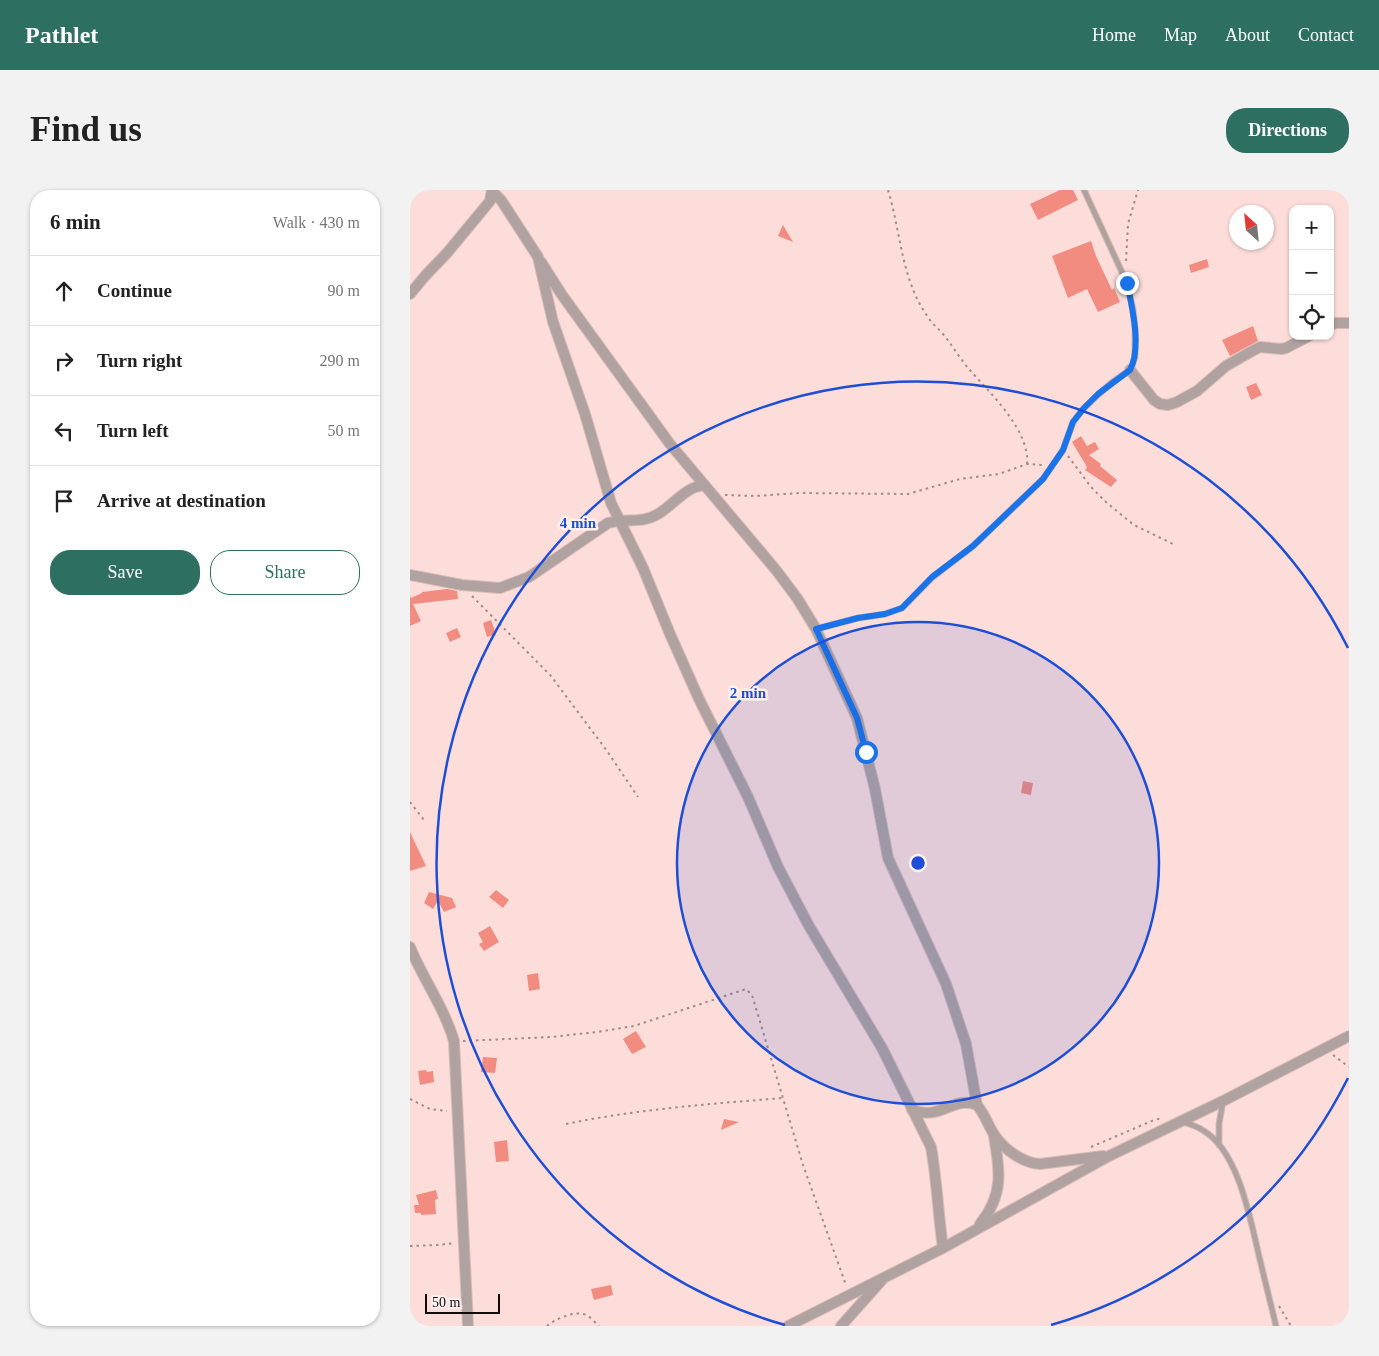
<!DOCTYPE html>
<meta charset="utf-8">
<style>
:root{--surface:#fff;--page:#f2f2f2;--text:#222;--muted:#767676;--line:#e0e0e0;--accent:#2d7062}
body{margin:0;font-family:"Times New Roman",serif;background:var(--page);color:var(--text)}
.controls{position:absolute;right:15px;top:15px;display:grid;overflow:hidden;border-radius:10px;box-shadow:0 1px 4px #0004}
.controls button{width:45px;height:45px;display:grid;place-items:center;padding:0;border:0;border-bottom:1px solid var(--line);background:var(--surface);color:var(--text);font:25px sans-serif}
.compass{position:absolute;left:819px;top:15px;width:45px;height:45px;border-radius:50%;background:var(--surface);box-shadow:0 1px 4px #0004;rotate:333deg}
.scale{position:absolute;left:15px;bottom:12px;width:75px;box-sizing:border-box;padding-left:5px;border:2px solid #140a09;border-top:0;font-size:14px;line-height:18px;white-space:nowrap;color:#140a09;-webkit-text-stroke:4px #fcefed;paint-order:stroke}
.stop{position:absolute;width:15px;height:15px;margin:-11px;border:4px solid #1a73e8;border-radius:50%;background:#fff}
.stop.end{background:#1a73e8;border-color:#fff;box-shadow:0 1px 5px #0008}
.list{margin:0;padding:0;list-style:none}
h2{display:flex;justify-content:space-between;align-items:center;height:65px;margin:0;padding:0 20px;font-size:21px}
h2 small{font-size:16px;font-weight:400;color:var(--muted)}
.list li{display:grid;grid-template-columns:32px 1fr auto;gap:15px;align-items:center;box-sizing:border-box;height:70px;padding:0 20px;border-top:1px solid var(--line)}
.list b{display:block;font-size:19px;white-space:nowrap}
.list em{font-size:16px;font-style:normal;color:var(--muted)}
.actions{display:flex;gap:10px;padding:15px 20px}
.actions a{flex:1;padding:11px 0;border:1px solid var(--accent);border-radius:20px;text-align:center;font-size:18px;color:var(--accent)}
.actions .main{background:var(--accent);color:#fff}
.icon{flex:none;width:28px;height:28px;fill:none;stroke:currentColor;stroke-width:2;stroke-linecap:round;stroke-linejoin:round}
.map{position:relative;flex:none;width:939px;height:1136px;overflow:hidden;border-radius:20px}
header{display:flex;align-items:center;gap:30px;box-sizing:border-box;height:70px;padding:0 25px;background:var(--accent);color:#fff}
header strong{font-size:24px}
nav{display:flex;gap:28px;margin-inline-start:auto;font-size:18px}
.intro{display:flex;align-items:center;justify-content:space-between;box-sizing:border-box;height:120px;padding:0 30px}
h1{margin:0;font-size:35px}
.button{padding:12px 22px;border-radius:20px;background:var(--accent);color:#fff;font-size:18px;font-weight:700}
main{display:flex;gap:30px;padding:0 30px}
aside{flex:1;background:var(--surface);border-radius:20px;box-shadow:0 1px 4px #0004}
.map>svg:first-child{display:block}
</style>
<header>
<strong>Pathlet</strong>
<nav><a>Home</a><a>Map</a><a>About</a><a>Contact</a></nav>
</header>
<div class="intro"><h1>Find us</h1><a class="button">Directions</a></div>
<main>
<aside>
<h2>6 min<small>Walk · 430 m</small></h2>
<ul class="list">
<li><svg class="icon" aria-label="ahead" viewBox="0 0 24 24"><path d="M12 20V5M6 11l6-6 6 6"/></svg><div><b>Continue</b></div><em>90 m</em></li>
<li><svg class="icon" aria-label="right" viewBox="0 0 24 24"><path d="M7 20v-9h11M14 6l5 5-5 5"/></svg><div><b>Turn right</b></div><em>290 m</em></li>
<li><svg class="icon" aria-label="left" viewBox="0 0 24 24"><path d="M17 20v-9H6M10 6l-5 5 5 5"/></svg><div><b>Turn left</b></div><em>50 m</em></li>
<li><svg class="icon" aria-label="arrive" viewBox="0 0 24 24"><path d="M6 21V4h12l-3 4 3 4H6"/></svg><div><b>Arrive at destination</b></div></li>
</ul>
<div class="actions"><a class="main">Save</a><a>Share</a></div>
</aside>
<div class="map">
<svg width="939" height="1136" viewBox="0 0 939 1136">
<rect width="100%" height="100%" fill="#fdddd9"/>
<path fill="#f28c81" d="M650 0H663L668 10 628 30 620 14Z
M373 35 383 52 368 46Z
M681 51 686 66 702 100 704 98 710 112 688 122 677 99 658 108 642 66Z
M797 69 799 77 781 83 779 75Z
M843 136 848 151 820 166 812 150Z
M846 193 852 205 841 210 836 197Z
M671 246 677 256 685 252 689 259 679 265 691 274 690 276 707 290 701 297 675 280 677 277 662 252Z
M37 399 47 401 48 409 3 414 11 431 0 436V406L1 408 12 403V402Z
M81 430 86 444 77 447 73 433Z
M47 438 51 447 40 452 36 443Z
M613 591 623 593 621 605 611 603Z
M0 642 16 676 0 681Z
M86 700 99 710 93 718 79 707Z
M19 702 42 708 46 717 34 722 28 711 23 719 14 713Z
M80 736 89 752 74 761 69 754 73 752 68 743Z
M128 783 130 799 119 801 117 785Z
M226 841 236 857 222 864 213 849Z
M73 867 87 868 85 883 71 882Z
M16 880 17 882 23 881 24 892 10 895 8 881Z
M314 929 329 932 311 940Z
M97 950 99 971 86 972 84 952Z
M26 1000 28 1009 25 1010 26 1024 11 1025V1023H5L4 1015H9L6 1005Z
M201 1095 203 1105 184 1110 181 1099Z"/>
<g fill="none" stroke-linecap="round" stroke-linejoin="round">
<g stroke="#d8bbb8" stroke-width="7">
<path id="service" d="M406 439 448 428 475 424 492 418 523 387 563 356 633 289 653 260 663 232 674 218 701 193 720 180 725 168V139L723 119 717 93 674 0
M773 932C780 934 787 936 794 941 827 961 839 1023 847 1057 853 1084 860 1110 866 1136
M809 955V934L813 911"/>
</g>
<g stroke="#d8bbb8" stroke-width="12">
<path id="minor" d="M83 2 91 10 128 67 143 132 175 224 201 313 233 378 260 444 289 509 338 607 368 677 399 736 472 858 521 957C527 990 528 1024 533 1058
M131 72 152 105 260 254 366 380 387 408 406 439 447 528 465 599 478 668 536 794 556 854 567 915
M0 104 15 86 37 63 80 11 82 0
M920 135 926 133H939
M720 180 744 210 750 214 758 215 767 212 787 201 816 176 842 161 850 157 871 159 876 158 899 146
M0 385 52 395 90 398 119 387 198 333C215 328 232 334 248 324 262 316 279 294 294 296
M0 757C13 789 34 817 44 851L58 1136
M502 920C531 931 544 905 567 915 575 924 578 936 585 946 595 960 613 973 630 974L693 966
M570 1034C594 1005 590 980 584 946
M378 1136 533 1058 699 966 813 911 939 846
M431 1136 472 1090"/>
</g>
<path stroke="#a38b88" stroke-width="2" stroke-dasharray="2.5 4" stroke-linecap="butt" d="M478 0C491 42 491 90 518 127 522 134 528 138 533 144 542 155 549 167 558 178 579 202 620 240 617 274
M716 71 718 34 728 0
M658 266 681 297 697 313 724 335 763 354
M315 305 345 306 390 303 498 304 550 289 589 284 617 274 633 275
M62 406 141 486 197 561 228 607
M0 612 14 630
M53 851 141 847 187 842 224 836 336 799 342 805 393 975 436 1095
M923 865 939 877
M0 909 20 919 37 921
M156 934C228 919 300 914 372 908
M681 957 744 930 753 928
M0 1056 27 1055 45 1053
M869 1116 881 1136
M137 1136C145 1129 165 1120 176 1125 181 1127 185 1133 189 1136"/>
<use href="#service" stroke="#b0a2a0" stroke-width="5"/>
<use href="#minor" stroke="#b0a2a0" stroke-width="10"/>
</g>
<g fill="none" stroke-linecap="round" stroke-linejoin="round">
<path stroke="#1a73e8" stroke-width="6" d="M456 562 447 528 406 439 448 428 475 424 492 418 522 387 563 356 633 289 653 260 663 232 674 218 688 204 720 180C732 157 722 117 717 93"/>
</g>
<circle cx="508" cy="673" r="241" fill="#1d4ed8" fill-opacity=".12"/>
<g fill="none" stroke="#1d4ed8" stroke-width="2.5">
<circle cx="508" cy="673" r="241"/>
<path d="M938 888A481 481 0 0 1 641 1135M375 1135A481 481 0 1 1 938 458"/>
</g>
<circle cx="508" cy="673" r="8" fill="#1d4ed8" stroke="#fcefed" stroke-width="2.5"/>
<g font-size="15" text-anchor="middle" font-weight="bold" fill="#1d4ed8" stroke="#fcefed" stroke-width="5" stroke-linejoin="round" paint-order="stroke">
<text x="168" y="338">4 min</text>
<text x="338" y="508">2 min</text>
</g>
</svg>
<div class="controls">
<button>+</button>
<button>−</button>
<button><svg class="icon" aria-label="locate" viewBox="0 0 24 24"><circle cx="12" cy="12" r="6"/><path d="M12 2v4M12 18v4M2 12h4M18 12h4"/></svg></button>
</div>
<svg class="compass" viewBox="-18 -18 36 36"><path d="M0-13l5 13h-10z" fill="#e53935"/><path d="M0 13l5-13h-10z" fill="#767676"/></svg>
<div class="scale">50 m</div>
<div class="stop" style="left:456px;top:562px"></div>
<div class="stop end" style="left:717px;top:93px"></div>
</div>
</main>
